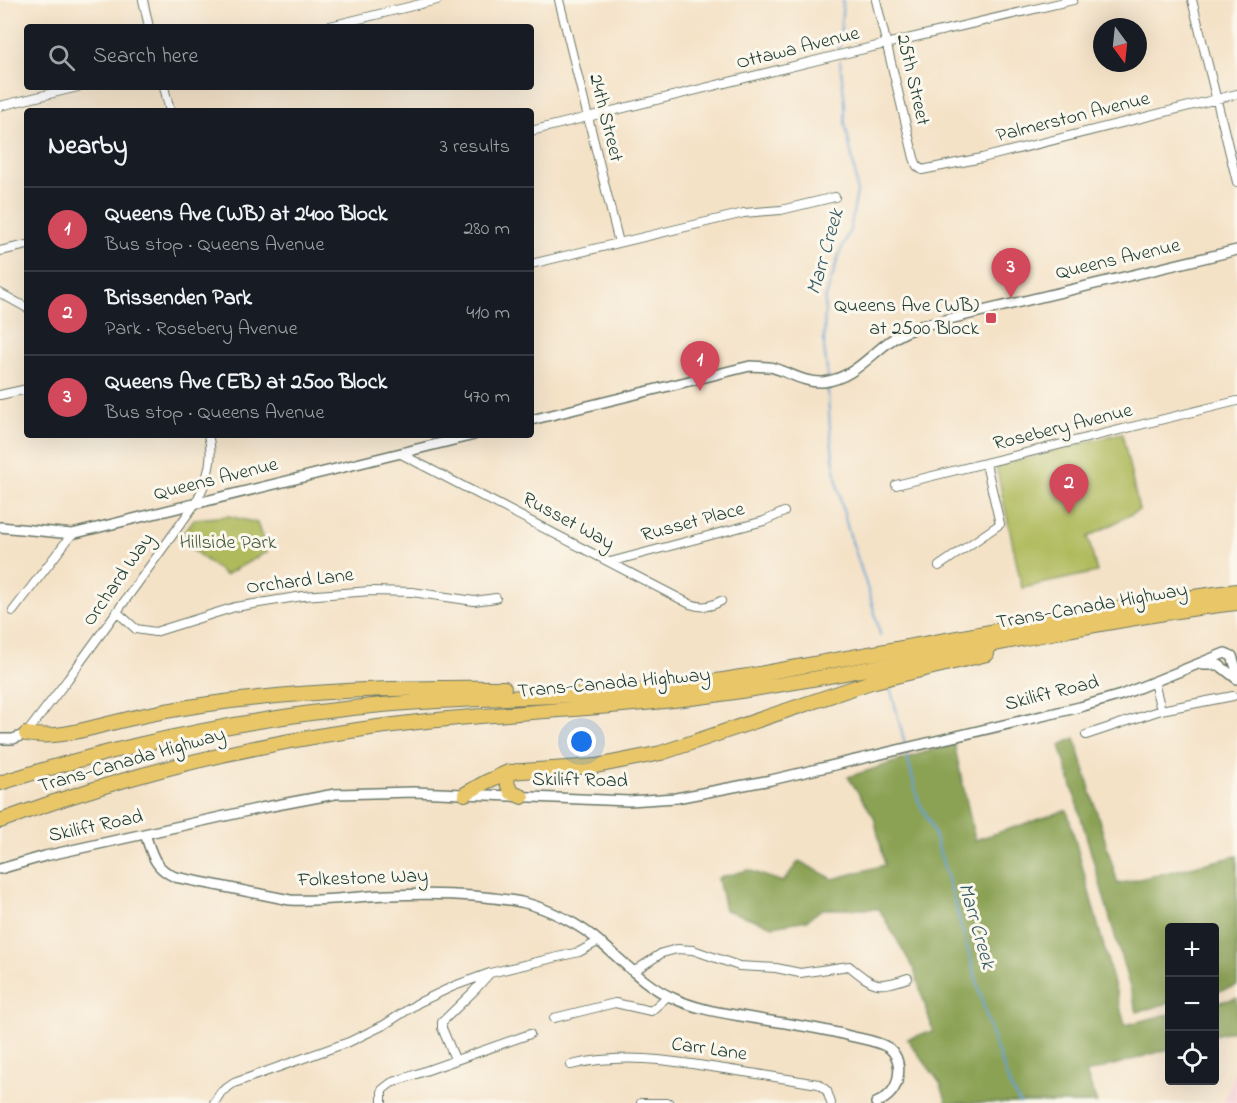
<!DOCTYPE html>
<meta charset="utf-8">
<style>
:root{--surface:#171b24;--page:#242831;--text:#f1f3f6;--muted:#9ea1a6;--line:#363941;--accent:#d1495b}
body{margin:0;font-family:"Indie Flower",sans-serif;background:var(--page);color:var(--text)}
.controls{position:absolute;right:18px;bottom:18px;display:grid;overflow:hidden;border-radius:6px;box-shadow:0 6px 24px #0002}
.controls button{width:54px;height:54px;display:grid;place-items:center;padding:0;border:0;border-bottom:2px solid var(--line);background:var(--surface);color:var(--text);font:30px sans-serif}
.compass{position:absolute;left:1093px;top:18px;width:54px;height:54px;border-radius:50%;background:var(--surface);box-shadow:0 6px 24px #0002;rotate:165deg}
.you{position:absolute;left:582px;top:742px;width:21px;height:21px;margin:-15px;border:4px solid #fff;border-radius:50%;background:#1a73e8;box-shadow:0 0 0 9px #1a73e833}
.badge{display:grid;place-items:center;width:39px;height:39px;border-radius:50%;background:var(--accent);color:#fff;font-size:20px;font-weight:700}
.pin{position:absolute;translate:-50% -50px;filter:drop-shadow(0 2px 3px #0008)}
.pin::after{content:'';position:absolute;top:32px;width:21px;height:18px;background:inherit;clip-path:polygon(0 0,100% 0,50% 100%)}
.list{margin:0;padding:0;list-style:none}
h2{display:flex;justify-content:space-between;align-items:center;height:78px;margin:0;padding:0 24px;font-size:26px}
h2 small{font-size:20px;font-weight:400;color:var(--muted)}
.list li{display:grid;grid-template-columns:39px 1fr auto;gap:18px;align-items:center;box-sizing:border-box;height:84px;padding:0 24px;border-top:2px solid var(--line)}
.list b{display:block;font-size:22px;white-space:nowrap}
.list p{margin:0;font-size:20px;white-space:nowrap;color:var(--muted)}
.list em{font-size:20px;font-style:normal;color:var(--muted)}
.icon{flex:none;width:33px;height:33px;fill:none;stroke:currentColor;stroke-width:2;stroke-linecap:round;stroke-linejoin:round}
.map{position:relative;flex:none;width:1237px;height:1103px;overflow:hidden}
.search{position:absolute;background:var(--surface);box-shadow:0 6px 24px #0002;left:24px;top:24px;width:510px;height:66px;display:flex;align-items:center;gap:15px;box-sizing:border-box;padding:0 21px;border-radius:6px;color:var(--muted);font-size:22px}
.panel{position:absolute;background:var(--surface);box-shadow:0 6px 24px #0002;left:24px;top:108px;width:510px;height:330px;border-radius:6px}
.map>svg:first-child{display:block}
</style>
<div class="map">
<svg width="1237" height="1103" viewBox="0 0 1237 1103">
<rect width="100%" height="100%" fill="#fbf7ec"/>
<filter id="ink" filterUnits="userSpaceOnUse"><feTurbulence type="fractalNoise" baseFrequency=".0167" numOctaves="2"/><feDisplacementMap in="SourceGraphic" scale="12" xChannelSelector="R" yChannelSelector="G"/><feConvolveMatrix kernelMatrix="1 2 1 2 8 2 1 2 1" color-interpolation-filters="sRGB"/></filter>
<filter id="wash" filterUnits="userSpaceOnUse"><feTurbulence type="fractalNoise" baseFrequency=".008" numOctaves="4" result="noise"/><feDisplacementMap in="SourceGraphic" scale="24" xChannelSelector="R" yChannelSelector="G"/><feGaussianBlur stdDeviation="1.35" result="paint"/><feColorMatrix in="noise" values="0 0 0 0 0 0 0 0 0 0 0 0 0 0 0 0 0 1.4 0 .05"/><feComposite in="paint" operator="in"/></filter>
<g filter="url(#wash)">
<rect width="100%" height="100%" fill="#f4e2c7"/>
<path fill="#f6cfd5" d="M1237 1064V1103H1223Z"/>
<path fill="#afba5c" stroke="#677c48" stroke-width="1.5" d="M1122 433 1139 510 1088 537 1097 572 1022 588 996 466Z
M229 516 257 523 267 552 225 575 179 539 194 519Z"/>
<path fill="#8ba254" stroke="#557044" stroke-width="1.5" d="M1075 738 1118 884 1237 856V986L1215 992 1214 928H1170L1169 1003 1137 1012 1060 745Z
M954 743 975 840 1067 810 1125 1025 1169 1014V1049L1086 1073 1097 1103H947L940 1083 907 1039 933 1031 914 969 879 909H822L807 920 773 926 725 910 718 878 748 870 783 882 799 861 833 879 885 865 874 817 848 777Z
M1237 998V1029L1215 1035V1003Z"/>
<g fill="none" stroke-linecap="round" stroke-linejoin="round">
<path stroke="#62a0d3" stroke-width="2" d="M839 51 843 0
M828 379 824 346 825 300 839 255 850 230 857 192 855 172 845 123V104L840 61
M828 388C829 435 835 484 848 529 859 565 873 599 880 635
M889 683 905 744
M907 755 918 800 931 825 948 879 992 1036 1011 1089 1020 1103"/>
</g>
</g>
<g filter="url(#ink)">
<g fill="none" stroke-linecap="round" stroke-linejoin="round">
<g stroke="#6a7767" stroke-width="10">
<path id="minor" d="M143 0 149 27
M559 0 619 243
M876 0 914 158 917 166 922 170 982 158 1237 94
M1192 0 1237 182
M326 27 437 0
M164 87 170 111
M0 106 78 87
M531 131 830 57 1073 0
M0 251 27 245
M531 264 744 213 781 210 835 197
M0 293 27 308
M0 395 27 389
M401 454 690 604C702 608 710 607 721 601
M896 485 1237 401
M610 562 764 521 784 512
M939 566 1000 524 986 464
M13 611 72 534
M117 612 136 629 155 632 235 607 303 596 371 591 412 592 474 601 496 598
M1154 682 1161 710
M26 734 68 679 195 504C206 484 215 458 208 435
M1086 735 1161 710 1233 696
M633 972 662 953 677 949 693 950 739 966 776 968 800 973 849 966C874 986 876 989 908 978
M554 1018 615 1003 651 1011 668 996
M455 1059 442 1028V1022L474 991 489 974
M571 1065C621 1053 668 1060 718 1068 752 1073 786 1079 819 1084L827 1091 831 1103
M214 1103 221 1092 234 1083 349 1042 384 1025 418 1003 454 986 490 973 579 952 599 941
M382 1103V1090L391 1083 530 1034
M641 1103H669"/>
</g>
<g stroke="#6a7767" stroke-width="12">
<path id="tertiary" d="M531 420 750 366C758 367 766 366 774 368 790 373 805 383 823 382 852 379 869 356 890 341 900 334 909 330 920 326L1237 250
M0 527 72 534 474 435
M1203 665H1219L1237 679
M0 739H13L26 734
M145 834C152 854 154 868 175 877L290 900C323 902 356 896 389 895 433 893 478 894 521 902 548 908 581 925 601 943 624 962 645 986 673 998 698 1010 725 1013 752 1018 783 1023 815 1027 846 1035 860 1039 876 1040 889 1048 898 1055 900 1067 898 1077 896 1090 888 1098 876 1103
M0 869 45 856 261 808 335 794 414 792 629 801 676 798 771 780 1080 707 1121 695 1225 653 1232 656 1237 671"/>
</g>
<g stroke="#6a7767" stroke-width="16">
<path id="motorway" d="M26 734C59 740 92 727 124 720 152 713 180 708 209 704 307 690 406 687 504 688
M517 771 509 774 507 783 511 792 522 797
M0 783C124 744 252 717 382 705 471 697 560 698 649 690 682 687 715 681 748 676L1150 603 1237 591
M465 794 486 782 508 772 596 766 661 753 871 682 987 654
M0 821C135 771 275 738 418 722 516 711 615 709 714 695 830 678 946 653 1062 631 1120 621 1178 609 1237 603"/>
</g>
<use href="#minor" stroke="#fff" stroke-width="8"/>
<use href="#tertiary" stroke="#fff" stroke-width="9"/>
<use href="#motorway" stroke="#e9c769" stroke-width="14"/>
</g>
</g>
<rect fill="#d1495b" stroke="#fbf7ec" stroke-width="2" x="985" y="312" width="12" height="12" rx="3"/>
<g text-anchor="middle" dominant-baseline="central" stroke-width="6" stroke-linejoin="round" paint-order="stroke">
<g font-size="20" fill="#1f3d34" stroke="#fbf7ec">
<text transform="translate(798 49) rotate(-14)">Ottawa Avenue</text>
<text transform="translate(912 80) rotate(77)">25th Street</text>
<text transform="translate(605 118) rotate(76)">24th Street</text>
<text transform="translate(1073 118) rotate(-14)">Palmerston Avenue</text>
<text transform="translate(1118 260) rotate(-13)">Queens Avenue</text>
<text transform="translate(1063 428) rotate(-14)">Rosebery Avenue</text>
<text transform="translate(216 480) rotate(-14)">Queens Avenue</text>
<text transform="translate(568 522) rotate(28)">Russet Way</text>
<text transform="translate(693 523) rotate(-15)">Russet Place</text>
<text transform="translate(119 580) rotate(-55)">Orchard Way</text>
<text transform="translate(300 582) rotate(-7)">Orchard Lane</text>
<text transform="translate(1092 607) rotate(-10)">Trans-Canada Highway</text>
<text transform="translate(614 684) rotate(-5)">Trans-Canada Highway</text>
<text transform="translate(1052 694) rotate(-14)">Skilift Road</text>
<text transform="translate(132 761) rotate(-16)">Trans-Canada Highway</text>
<text transform="translate(580 781) rotate(1)">Skilift Road</text>
<text transform="translate(96 827) rotate(-12)">Skilift Road</text>
<text transform="translate(363 879) rotate(-2)">Folkestone Way</text>
<text transform="translate(709 1050) rotate(8)">Carr Lane</text>
</g>
<g font-size="20" fill="#1f3d34" stroke="#fbf7ec" text-anchor="end">
<text x="979" y="306">Queens Ave (WB)<tspan x="979" dy="23">at 2500 Block</tspan></text>
</g>
<g font-size="20" fill="#435c3e" stroke="#fbf7ec">
<text x="228" y="543">Hillside Park</text>
</g>
<g font-size="21" font-style="italic" fill="#335b64" stroke="#fbf7ec">
<text transform="translate(826 252) rotate(-74)">Marr Creek</text>
<text transform="translate(976 926) rotate(74)">Marr Creek</text>
</g>
</g>
</svg>
<div class="controls">
<button>+</button>
<button>−</button>
<button><svg class="icon" aria-label="locate" viewBox="0 0 24 24"><circle cx="12" cy="12" r="6"/><path d="M12 2v4M12 18v4M2 12h4M18 12h4"/></svg></button>
</div>
<svg class="compass" viewBox="-18 -18 36 36"><path d="M0-13l5 13h-10z" fill="#e53935"/><path d="M0 13l5-13h-10z" fill="#9ea1a6"/></svg>
<div class="you"></div>
<div class="pin badge" style="left:700px;top:391px">1</div>
<div class="pin badge" style="left:1069px;top:514px">2</div>
<div class="pin badge" style="left:1011px;top:298px">3</div>
<div class="search"><svg class="icon" aria-label="search" viewBox="0 0 24 24"><circle cx="10" cy="10" r="6"/><path d="M15 15l6 6"/></svg>Search here</div>
<section class="panel">
<h2>Nearby<small>3 results</small></h2>
<ul class="list">
<li><span class="badge">1</span><div><b>Queens Ave (WB) at 2400 Block</b><p>Bus stop · Queens Avenue</p></div><em>280 m</em></li>
<li><span class="badge">2</span><div><b>Brissenden Park</b><p>Park · Rosebery Avenue</p></div><em>410 m</em></li>
<li><span class="badge">3</span><div><b>Queens Ave (EB) at 2500 Block</b><p>Bus stop · Queens Avenue</p></div><em>470 m</em></li>
</ul>
</section>
</div>
